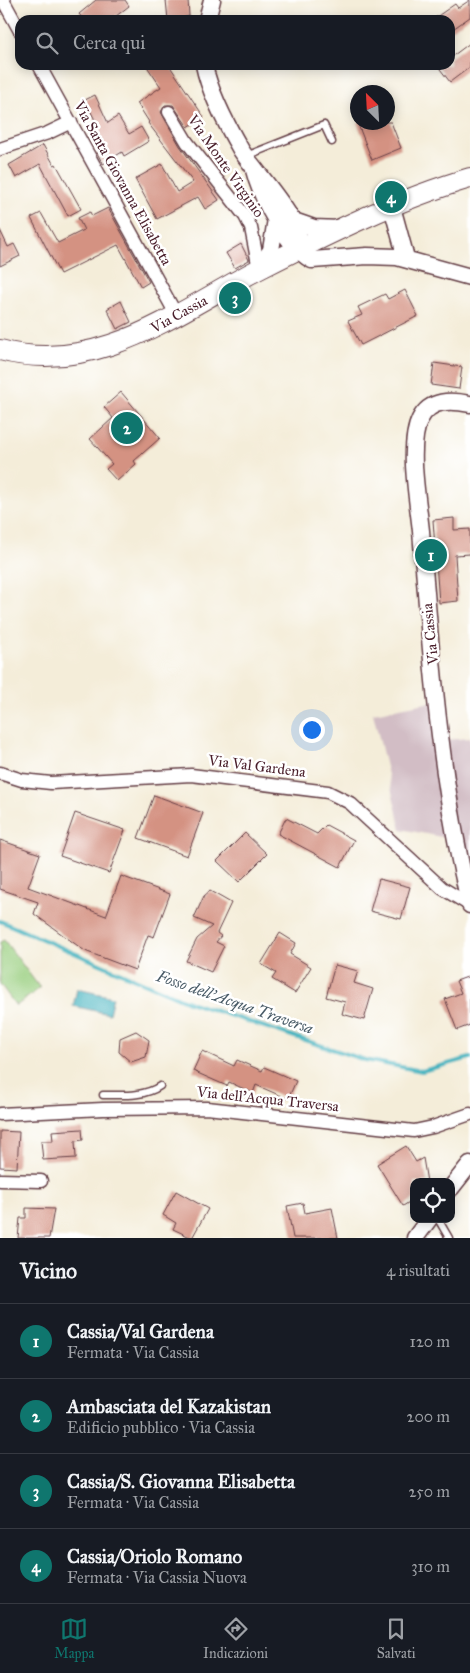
<!DOCTYPE html>
<html lang="it">
<meta charset="utf-8">
<style>
:root{--surface:#171b24;--page:#20242c;--text:#f1f3f6;--muted:#9ea1a6;--line:#363941;--accent:#0f766e}
body{margin:0;font-family:"IM FELL Great Primer",serif;background:var(--page);color:var(--text)}
.controls{position:absolute;right:15px;bottom:15px;display:grid;overflow:hidden;border-radius:10px;box-shadow:0 2px 12px #0003}
.controls button{width:45px;height:45px;display:grid;place-items:center;padding:0;border:0;border-bottom:1px solid var(--line);background:var(--surface);color:var(--text);font:25px sans-serif}
.compass{position:absolute;left:350px;top:85px;width:45px;height:45px;border-radius:50%;background:var(--surface);box-shadow:0 2px 12px #0003;rotate:336deg}
.you{position:absolute;left:311px;top:729px;width:18px;height:18px;margin:-12px;border:4px solid #fff;border-radius:50%;background:#1a73e8;box-shadow:0 0 0 8px #1a73e833}
.badge{display:grid;place-items:center;width:32px;height:32px;border-radius:50%;background:var(--accent);color:#fff;font-size:16px;font-weight:700}
.pin{position:absolute;translate:-50% -50%;border:2px solid #fff;box-shadow:0 1px 5px #0006}
.list{margin:0;padding:0;list-style:none}
h2{display:flex;justify-content:space-between;align-items:center;height:65px;margin:0;padding:0 20px;font-size:21px}
h2 small{font-size:16px;font-weight:400;color:var(--muted)}
.list li{display:grid;grid-template-columns:32px 1fr auto;gap:15px;align-items:center;box-sizing:border-box;height:75px;padding:0 20px;border-top:1px solid var(--line)}
.list b{display:block;font-size:19px;white-space:nowrap}
.list p{margin:0;font-size:16px;white-space:nowrap;color:var(--muted)}
.list em{font-size:16px;font-style:normal;color:var(--muted)}
.icon{flex:none;width:28px;height:28px;fill:none;stroke:currentColor;stroke-width:2;stroke-linecap:round;stroke-linejoin:round}
.map{position:relative;flex:none;width:470px;height:1238px;overflow:hidden}
.search{position:absolute;background:var(--surface);box-shadow:0 2px 12px #0003;left:15px;right:15px;top:15px;height:55px;display:flex;align-items:center;gap:12px;box-sizing:border-box;padding:0 18px;border-radius:15px;color:var(--muted);font-size:19px}
.sheet{height:365px;background:var(--surface)}
nav{display:flex;justify-content:space-around;align-items:center;box-sizing:border-box;height:70px;border-top:1px solid var(--line);background:var(--surface);font-size:14px;color:var(--muted)}
nav a{display:grid;justify-items:center;gap:2px}
nav .on{color:var(--accent)}
.map>svg:first-child{display:block}
</style>
<div class="map">
<svg width="470" height="1238" viewBox="0 0 470 1238">
<rect width="100%" height="100%" fill="#fff"/>
<filter id="ink" filterUnits="userSpaceOnUse"><feTurbulence type="fractalNoise" baseFrequency=".02" numOctaves="2"/><feDisplacementMap in="SourceGraphic" scale="10" xChannelSelector="R" yChannelSelector="G"/><feConvolveMatrix kernelMatrix="1 2 1 2 8 2 1 2 1" color-interpolation-filters="sRGB"/></filter>
<filter id="wash" filterUnits="userSpaceOnUse"><feTurbulence type="fractalNoise" baseFrequency=".0096" numOctaves="4" result="noise"/><feDisplacementMap in="SourceGraphic" scale="20" xChannelSelector="R" yChannelSelector="G"/><feGaussianBlur stdDeviation="1.12" result="paint"/><feColorMatrix in="noise" values="0 0 0 0 0 0 0 0 0 0 0 0 0 0 0 0 0 1.4 0 .05"/><feComposite in="paint" operator="in"/></filter>
<g filter="url(#wash)">
<rect width="100%" height="100%" fill="#f4edd9"/>
<path fill="#d2bdc5" d="M437 701 442 740 470 738V905L456 840 401 829 373 713Z"/>
<path fill="#9acf80" stroke="#727756" d="M4 940 40 988 16 1006 0 984V942Z"/>
<path fill="#44b3bf" stroke="#476975" d="M77 989 113 997 109 1014 73 1006Z"/>
<g fill="none" stroke-linecap="round" stroke-linejoin="round">
<path stroke="#44b3bf" stroke-width="4" d="M0 921 186 1001 365 1060 422 1071 470 1058"/>
</g>
<g id="blocks">
<path fill="#d49282" d="M96 0H125L129 6 111 20H84L79 14Z
M166 0H188L189 16 185 17V20H168Z
M470 0V17L450 31V20H432L455 4 458 8Z
M470 43V67L450 82 437 65H450V58Z
M146 65H169L204 117 188 127 173 105H165L161 112 180 146 219 200 205 209 198 197 157 219 135 179 162 164 177 192 193 182 148 123 149 122 137 103 161 87Z
M95 95 108 123 118 116 129 134 141 127 149 141 124 156 122 152 103 164 97 153 106 148 95 130 99 128 85 100Z
M357 122H391L401 148 372 160Z
M43 145 54 165 56 164 81 209 68 216 40 164 16 178 9 165Z
M108 208 149 282 141 287 118 245 60 274 31 218 41 213 58 243 84 230 78 218 90 212 92 216Z
M0 230 8 247 14 244 20 256 0 266Z
M241 244 249 260 235 268 226 253Z
M405 290 418 316 361 345 348 321 362 315 358 307 385 294 388 299Z
M121 301 131 322 117 329 107 309Z
M434 363 462 367 459 389 431 385Z
M121 392 160 438 134 461 136 464 117 481 106 469 112 464 90 439 113 418 104 407Z
M454 518V530L470 529V554L455 555 458 601 439 603 433 520Z
M154 795 203 813 187 856 138 838Z
M75 813 125 830 109 873 60 856Z
M286 818 317 834 326 825 354 840 340 867 278 834Z
M245 833 267 854 239 882 217 861Z
M0 840 40 854 28 887 106 916 121 876 170 894 154 937 148 935 135 970 85 951 34 914 38 902 0 889Z
M379 879 410 887 401 919 370 911Z
M210 891 231 903 217 933 221 936 216 942 224 946 211 972 186 961 197 939 212 926 194 918 204 896Z
M280 933 296 943 290 954 311 967 295 993 272 979 276 973 261 964Z
M335 965 358 971 354 983 373 989 364 1020 342 1014 345 1002 326 997Z
M470 976V1025L457 1030 445 999 461 993 456 981Z
M136 1031 149 1040 146 1057 131 1062 119 1052 120 1038Z
M202 1051 234 1066 237 1060 262 1071 264 1067 296 1081 288 1099 256 1085 253 1093 229 1082 227 1086 193 1071Z
M82 1129 83 1140 75 1141 76 1158 43 1160 41 1141H53L52 1131Z
M0 1131 19 1132 17 1168 0 1167Z
M406 1146 416 1162 423 1158 427 1182H414V1199L403 1206 377 1164Z
M176 1191 208 1209 192 1238 173 1229 176 1223 163 1215Z
M303 1203 305 1213 332 1208 338 1238H293L287 1206Z
M26 1208 54 1209 49 1238H18L20 1218H26Z"/>
</g>
</g>
<g filter="url(#ink)">
<use href="#blocks" fill-opacity="0" stroke="#643e45" stroke-width="1"/>
<g fill="none" stroke-linecap="round" stroke-linejoin="round">
<g stroke="#643e45" stroke-width="9">
<path id="service" d="M246 156 324 125 332 142
M103 1095C122 1095 144 1097 160 1086
M438 1219 449 1238"/>
</g>
<g stroke="#643e45" stroke-width="15">
<path id="minor" d="M3 0 20 31
M39 65 177 316
M169 112 187 142 245 216 251 228 259 269
M0 149 48 133 71 122
M0 773 22 780 51 783 191 775 328 792 350 803 442 888 470 905
M0 1114 103 1109 207 1108 414 1131 433 1127 470 1114
M0 1180 41 1181"/>
</g>
<g stroke="#643e45" stroke-width="19">
<path id="tertiary" d="M207 20 212 0
M204 65C210 94 226 124 241 150 253 170 309 227 298 250
M254 170C261 197 286 247 312 260L367 256 397 257 470 277
M392 207 406 258
M291 220 314 228 340 229
M259 269 271 250 276 219
M470 404C451 400 430 399 420 419 407 445 418 501 421 531 431 655 440 783 470 905
M451 1188 470 1164
M415 1238 429 1219"/>
</g>
<g stroke="#643e45" stroke-width="22">
<path id="primary" d="M0 350C98 377 179 310 261 268 328 234 398 199 470 178"/>
</g>
<use href="#service" stroke="#fff" stroke-width="6"/>
<use href="#minor" stroke="#fff" stroke-width="12"/>
<use href="#tertiary" stroke="#fff" stroke-width="16"/>
<use href="#primary" stroke="#fff" stroke-width="20"/>
</g>
</g>
<g text-anchor="middle" dominant-baseline="central" stroke-width="5" stroke-linejoin="round" paint-order="stroke">
<g font-size="15" fill="#4a1f2b" stroke="#fff">
<text transform="translate(226 166) rotate(55)">Via Monte Virginio</text>
<text transform="translate(123 183) rotate(61)">Via Santa Giovanna Elisabetta</text>
<text transform="translate(179 314) rotate(-29)">Via Cassia</text>
<text transform="translate(430 634) rotate(-96)">Via Cassia</text>
<text transform="translate(257 766) rotate(7)">Via Val Gardena</text>
<text transform="translate(268 1099) rotate(6)">Via dell'Acqua Traversa</text>
</g>
<g font-size="16" font-style="italic" fill="#485a66" stroke="#fff">
<text transform="translate(235 1002) rotate(19)">Fosso dell'Acqua Traversa</text>
</g>
</g>
</svg>
<div class="controls">
<button><svg class="icon" aria-label="locate" viewBox="0 0 24 24"><circle cx="12" cy="12" r="6"/><path d="M12 2v4M12 18v4M2 12h4M18 12h4"/></svg></button>
</div>
<svg class="compass" viewBox="-18 -18 36 36"><path d="M0-13l5 13h-10z" fill="#e53935"/><path d="M0 13l5-13h-10z" fill="#9ea1a6"/></svg>
<div class="you"></div>
<div class="pin badge" style="left:431px;top:555px">1</div>
<div class="pin badge" style="left:127px;top:428px">2</div>
<div class="pin badge" style="left:235px;top:298px">3</div>
<div class="pin badge" style="left:391px;top:197px">4</div>
<div class="search"><svg class="icon" aria-label="search" viewBox="0 0 24 24"><circle cx="10" cy="10" r="6"/><path d="M15 15l6 6"/></svg>Cerca qui</div>
</div>
<section class="sheet">
<h2>Vicino<small>4 risultati</small></h2>
<ul class="list">
<li><span class="badge">1</span><div><b>Cassia/Val Gardena</b><p>Fermata · Via Cassia</p></div><em>120 m</em></li>
<li><span class="badge">2</span><div><b>Ambasciata del Kazakistan</b><p>Edificio pubblico · Via Cassia</p></div><em>200 m</em></li>
<li><span class="badge">3</span><div><b>Cassia/S. Giovanna Elisabetta</b><p>Fermata · Via Cassia</p></div><em>250 m</em></li>
<li><span class="badge">4</span><div><b>Cassia/Oriolo Romano</b><p>Fermata · Via Cassia Nuova</p></div><em>310 m</em></li>
</ul>
</section>
<nav>
<a class="on"><svg class="icon" aria-label="map" viewBox="0 0 24 24"><path d="M3 6l6-2 6 2 6-2v14l-6 2-6-2-6 2zM9 4v14M15 6v14"/></svg>Mappa</a>
<a><svg class="icon" aria-label="directions" viewBox="0 0 24 24"><path d="M12 3l9 9-9 9-9-9zM9 14v-3h6M13 9l2 2-2 2"/></svg>Indicazioni</a>
<a><svg class="icon" aria-label="saved" viewBox="0 0 24 24"><path d="M7 4h10v16l-5-4-5 4z"/></svg>Salvati</a>
</nav>
